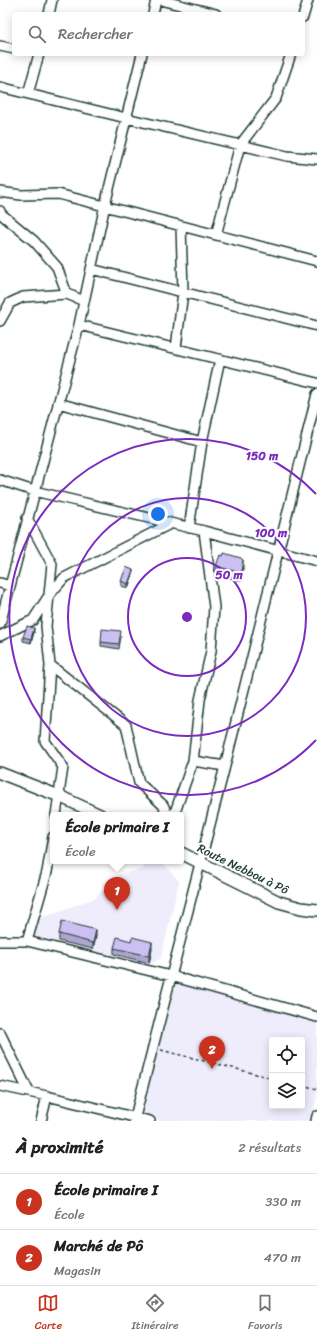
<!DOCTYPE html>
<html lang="fr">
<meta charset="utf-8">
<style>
:root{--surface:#fff;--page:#f2f2f2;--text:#202124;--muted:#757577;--line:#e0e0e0;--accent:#c8321e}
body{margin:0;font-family:Sriracha,sans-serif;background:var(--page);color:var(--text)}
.controls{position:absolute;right:12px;bottom:12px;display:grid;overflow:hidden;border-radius:4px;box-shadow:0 2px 10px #0003}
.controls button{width:36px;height:36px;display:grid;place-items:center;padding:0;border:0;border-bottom:1px solid var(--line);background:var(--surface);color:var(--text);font:20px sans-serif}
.you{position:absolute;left:158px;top:514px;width:14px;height:14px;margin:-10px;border:3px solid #fff;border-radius:50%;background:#1a73e8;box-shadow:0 0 0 6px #1a73e833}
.badge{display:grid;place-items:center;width:26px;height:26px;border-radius:50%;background:var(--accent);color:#fff;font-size:13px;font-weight:700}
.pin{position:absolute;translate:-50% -33px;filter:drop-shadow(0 1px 2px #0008)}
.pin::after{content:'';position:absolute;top:21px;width:14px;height:12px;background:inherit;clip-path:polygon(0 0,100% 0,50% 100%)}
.popup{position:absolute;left:50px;top:812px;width:134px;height:52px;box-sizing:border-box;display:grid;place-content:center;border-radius:4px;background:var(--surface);filter:drop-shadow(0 1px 3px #0005);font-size:13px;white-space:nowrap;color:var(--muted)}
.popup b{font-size:15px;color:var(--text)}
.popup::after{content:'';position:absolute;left:50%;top:100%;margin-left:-8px;border:8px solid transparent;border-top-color:var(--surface)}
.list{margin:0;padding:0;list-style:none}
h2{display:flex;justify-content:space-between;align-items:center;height:52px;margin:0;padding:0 16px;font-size:17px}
h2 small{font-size:13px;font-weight:400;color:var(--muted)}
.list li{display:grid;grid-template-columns:26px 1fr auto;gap:12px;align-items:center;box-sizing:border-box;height:56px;padding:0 16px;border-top:1px solid var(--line)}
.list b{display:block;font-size:15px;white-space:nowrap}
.list p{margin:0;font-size:13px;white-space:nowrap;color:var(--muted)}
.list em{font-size:13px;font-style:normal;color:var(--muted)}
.icon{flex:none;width:22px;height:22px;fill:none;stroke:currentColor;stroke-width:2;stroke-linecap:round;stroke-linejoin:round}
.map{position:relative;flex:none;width:317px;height:1121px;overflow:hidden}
.search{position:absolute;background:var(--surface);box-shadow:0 2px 10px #0003;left:12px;right:12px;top:12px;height:44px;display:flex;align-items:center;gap:10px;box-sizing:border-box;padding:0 14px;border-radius:4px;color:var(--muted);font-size:15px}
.sheet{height:164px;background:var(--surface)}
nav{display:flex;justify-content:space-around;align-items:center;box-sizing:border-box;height:56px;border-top:1px solid var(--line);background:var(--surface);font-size:11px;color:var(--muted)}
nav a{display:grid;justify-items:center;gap:2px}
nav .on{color:var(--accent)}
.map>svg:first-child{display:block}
</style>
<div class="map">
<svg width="317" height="1121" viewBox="0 0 317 1121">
<rect width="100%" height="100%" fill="#fff"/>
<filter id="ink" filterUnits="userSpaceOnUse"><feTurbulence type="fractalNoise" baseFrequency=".025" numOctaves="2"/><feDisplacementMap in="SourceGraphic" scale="8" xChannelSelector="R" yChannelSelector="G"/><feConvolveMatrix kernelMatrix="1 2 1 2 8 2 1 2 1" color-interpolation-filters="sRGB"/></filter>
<g filter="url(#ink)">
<path fill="#efecfb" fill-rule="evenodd" d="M145 861H161L179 881 161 958 149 965 35 938 27 923 95 898 118 875 143 869Z
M174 983 317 1022V1097L311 1121H162L139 1115ZM272 1040H302V1106H272Z"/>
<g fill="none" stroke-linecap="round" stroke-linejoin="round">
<g stroke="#1f3d34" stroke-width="12">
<path id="minor" d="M160 0 216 14
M49 14 52 0
M153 14 156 0
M303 17 308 0
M0 46 14 49
M0 87 126 118 287 156 317 159
M28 94 39 54
M0 192 21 195 58 194 317 261
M0 211V213L34 241 57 267 67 294
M216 235 240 145 276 98 291 54
M91 269 317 326
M0 321 10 303 23 297 67 294 84 301
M79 325 317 383
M176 348 183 292 181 226
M58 403 202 442
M0 480 34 491 204 531 317 561
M27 518 52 564 46 626 50 665 126 725 139 783 163 805 168 815
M189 528 202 442 220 359
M0 583 10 586
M0 624 79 325 105 205 142 54
M0 636 33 620 50 594 64 578 170 524
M50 665 45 741 63 767 56 815
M193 761 200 700 211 651 214 607 204 531
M174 815 193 761 225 766
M0 941H27L171 976 317 1017
M27 941 47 872 53 837
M0 1033 29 1092
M0 1086 47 1096
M41 1121 47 1096 150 1121
M134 1121 225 766 317 394
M316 1121 317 1116"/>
</g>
<g stroke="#1f3d34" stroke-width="14">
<path id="major" d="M0 773 59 796 100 815
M181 853 279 902 301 908 317 910"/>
</g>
<path stroke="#1f3d34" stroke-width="1.5" stroke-dasharray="3 3" stroke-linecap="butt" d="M161 1050 272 1078
M302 1085 317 1089"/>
<use href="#minor" stroke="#fff" stroke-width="9"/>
<use href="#major" stroke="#fff" stroke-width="11"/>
</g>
<path fill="#afa5cf" stroke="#1f3d34" d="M216 566 243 568 241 581 216 574Z
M133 574 128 588 121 586V581Z
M34 632 31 643 23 641V637Z
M121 636 119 649 101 646V642Z
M59 934 96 936 93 949 59 941Z
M114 948 152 949 149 963 114 954Z"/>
<path fill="#8e86a9" stroke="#1f3d34" d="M243 560V568L241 581V573Z
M133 570V574L128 588V584Z
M34 628V632L31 643V639Z
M96 930V936L93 949V943Z
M152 942V949L149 963V956Z"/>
<path fill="#cbc0f1" stroke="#1f3d34" d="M224 553 241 558 243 560 241 573 216 566 220 555 223 556Z
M126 567 133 570 128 584 121 581Z
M27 626 34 628 31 639 23 637Z
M102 629 121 631 119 644 101 642Z
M62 921 96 930 93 943 59 934Z
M117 937 131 941 132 937 152 942 149 956 114 948Z"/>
</g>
<g fill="none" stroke="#7b2cbf" stroke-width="2">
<circle cx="187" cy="617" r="59"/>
<circle cx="187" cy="617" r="119"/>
<path d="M316 740A178 178 0 1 1 316 494"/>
</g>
<g text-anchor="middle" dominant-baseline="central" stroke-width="4" stroke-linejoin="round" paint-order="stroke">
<g font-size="12" fill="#1f3d34" stroke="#fff">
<text transform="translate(243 869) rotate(26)">Route Nebbou à Pô</text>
</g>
</g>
<circle cx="187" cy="617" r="6" fill="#7b2cbf" stroke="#fff" stroke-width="2"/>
<g font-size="12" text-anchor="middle" font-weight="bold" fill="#7b2cbf" stroke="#fff" stroke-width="4" stroke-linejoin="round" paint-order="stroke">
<text x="262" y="460">150 m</text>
<text x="271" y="537">100 m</text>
<text x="229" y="579">50 m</text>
</g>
</svg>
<div class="controls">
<button><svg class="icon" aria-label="locate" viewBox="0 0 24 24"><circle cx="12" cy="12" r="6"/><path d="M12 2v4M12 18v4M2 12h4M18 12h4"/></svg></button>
<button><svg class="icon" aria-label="layers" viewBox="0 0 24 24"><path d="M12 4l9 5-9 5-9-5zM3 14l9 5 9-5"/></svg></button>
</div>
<div class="you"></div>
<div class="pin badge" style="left:117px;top:910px">1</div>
<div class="popup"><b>École primaire I</b>École</div>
<div class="pin badge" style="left:212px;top:1069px">2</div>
<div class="search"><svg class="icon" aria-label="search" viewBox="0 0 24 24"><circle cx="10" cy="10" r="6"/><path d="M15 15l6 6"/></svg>Rechercher</div>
</div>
<section class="sheet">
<h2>À proximité<small>2 résultats</small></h2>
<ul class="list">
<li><span class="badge">1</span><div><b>École primaire I</b><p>École</p></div><em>330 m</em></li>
<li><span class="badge">2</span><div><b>Marché de Pô</b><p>Magasin</p></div><em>470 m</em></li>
</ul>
</section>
<nav>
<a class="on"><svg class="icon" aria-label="map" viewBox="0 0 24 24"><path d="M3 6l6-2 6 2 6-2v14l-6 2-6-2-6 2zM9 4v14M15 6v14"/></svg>Carte</a>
<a><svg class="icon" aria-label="directions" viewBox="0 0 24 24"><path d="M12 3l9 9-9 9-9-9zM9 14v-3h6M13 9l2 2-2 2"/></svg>Itinéraire</a>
<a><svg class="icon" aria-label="saved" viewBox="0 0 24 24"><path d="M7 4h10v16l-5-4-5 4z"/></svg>Favoris</a>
</nav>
